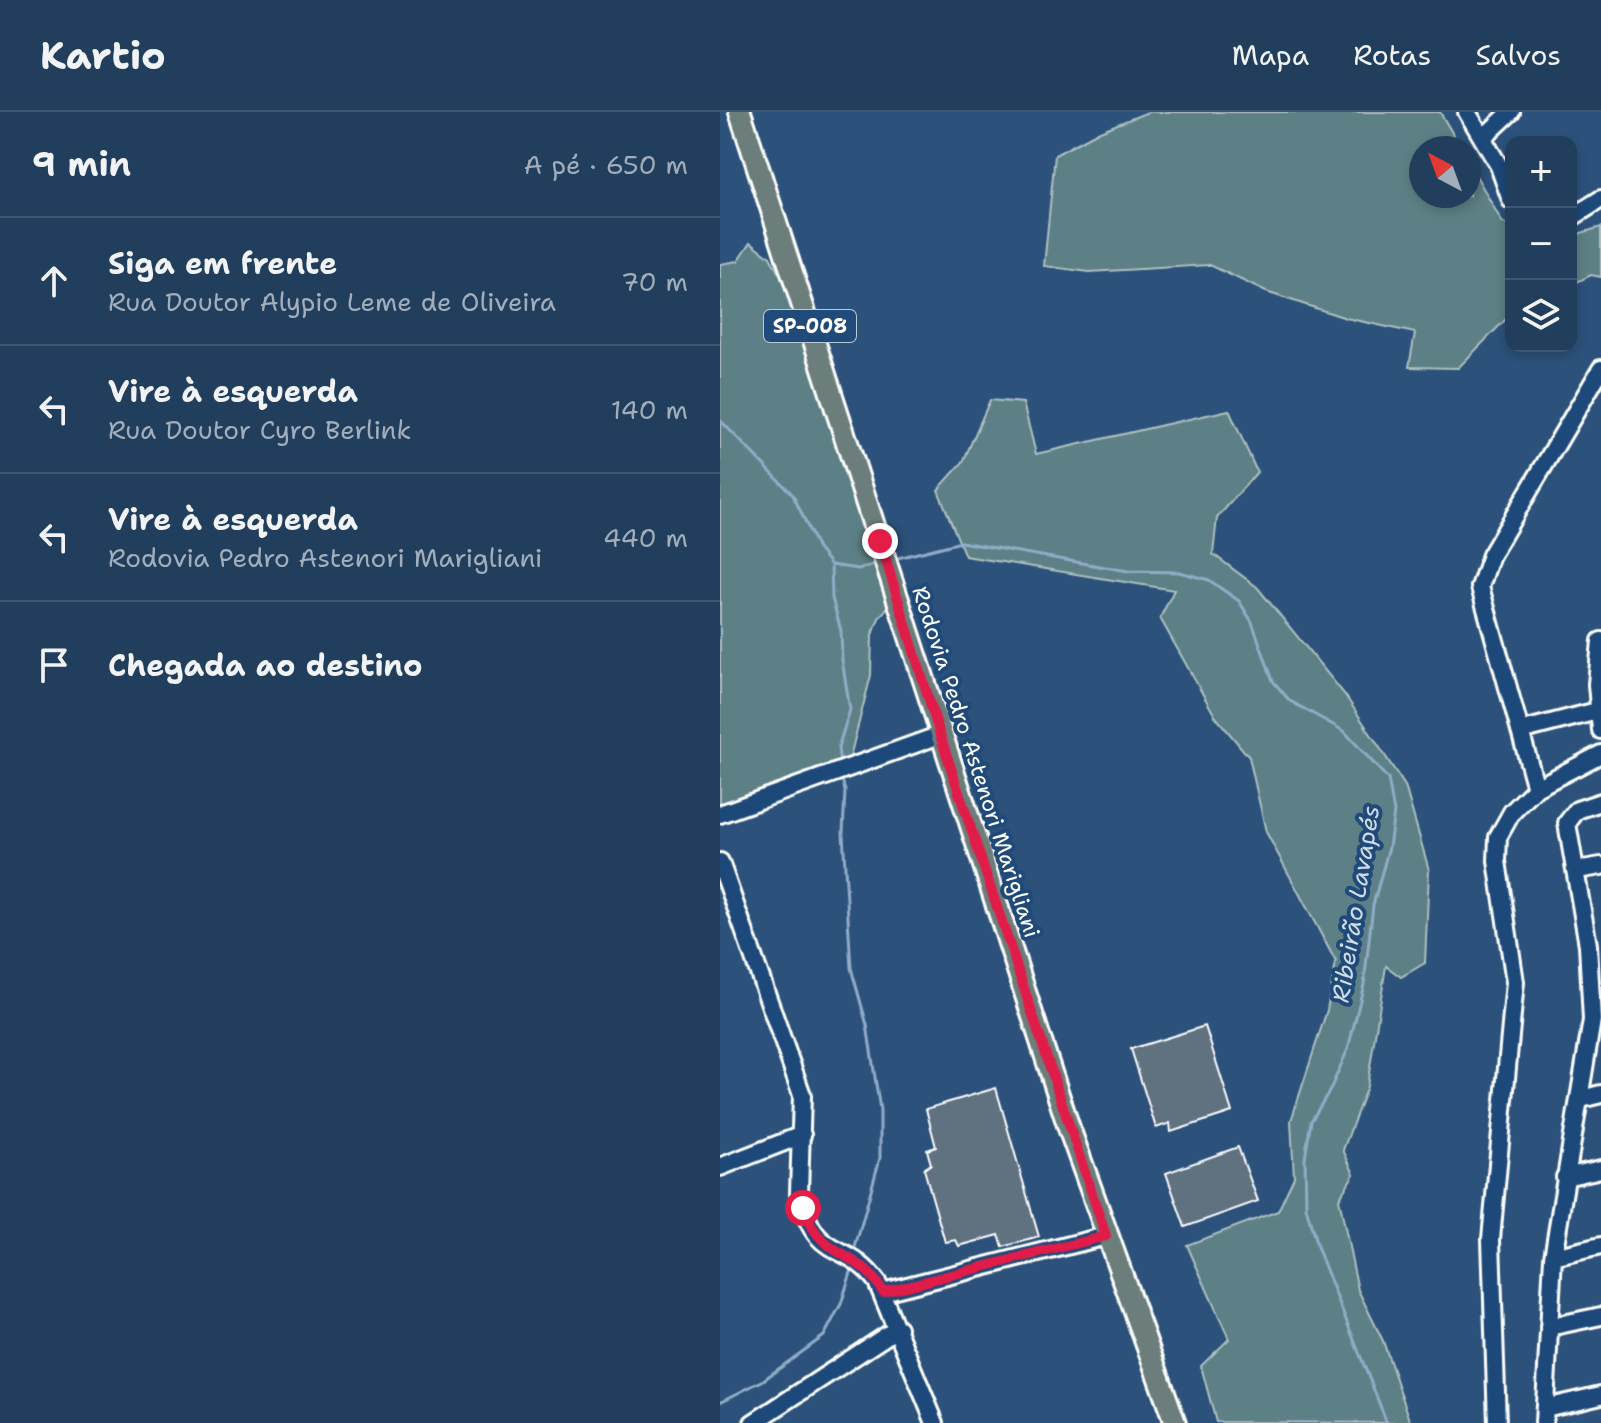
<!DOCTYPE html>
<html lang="pt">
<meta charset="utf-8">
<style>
:root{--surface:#213e5c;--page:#2d4965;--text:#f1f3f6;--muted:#a2aebb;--line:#3e5772}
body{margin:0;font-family:"Shantell Sans",sans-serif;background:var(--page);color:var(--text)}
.controls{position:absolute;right:24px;top:24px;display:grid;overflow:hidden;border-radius:16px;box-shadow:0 4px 12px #0003}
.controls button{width:72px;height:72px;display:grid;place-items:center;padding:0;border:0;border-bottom:2px solid var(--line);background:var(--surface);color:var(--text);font:40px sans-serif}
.compass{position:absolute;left:689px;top:24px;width:72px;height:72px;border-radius:50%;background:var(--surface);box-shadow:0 4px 12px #0003;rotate:319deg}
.stop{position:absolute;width:24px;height:24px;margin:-18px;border:6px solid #e11d48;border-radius:50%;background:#fff}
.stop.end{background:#e11d48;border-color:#fff;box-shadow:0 2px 8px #0008}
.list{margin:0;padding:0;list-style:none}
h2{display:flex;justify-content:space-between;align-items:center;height:104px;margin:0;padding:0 32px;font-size:34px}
h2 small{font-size:26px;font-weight:400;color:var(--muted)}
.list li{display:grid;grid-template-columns:52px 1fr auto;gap:24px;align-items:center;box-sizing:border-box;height:128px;padding:0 32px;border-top:2px solid var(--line)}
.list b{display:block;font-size:30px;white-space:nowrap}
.list p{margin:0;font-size:26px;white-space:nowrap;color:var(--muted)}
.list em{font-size:26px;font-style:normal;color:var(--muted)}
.icon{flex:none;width:44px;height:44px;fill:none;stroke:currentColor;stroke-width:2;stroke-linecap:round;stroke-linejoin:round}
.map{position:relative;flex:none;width:881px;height:1311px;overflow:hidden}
header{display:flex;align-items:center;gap:48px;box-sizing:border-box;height:112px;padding:0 40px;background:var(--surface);border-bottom:2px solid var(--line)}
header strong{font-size:38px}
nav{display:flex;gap:44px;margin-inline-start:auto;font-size:28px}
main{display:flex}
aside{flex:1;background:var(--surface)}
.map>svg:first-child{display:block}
</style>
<header>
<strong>Kartio</strong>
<nav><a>Mapa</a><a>Rotas</a><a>Salvos</a></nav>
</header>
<main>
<aside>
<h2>9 min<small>A pé · 650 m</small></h2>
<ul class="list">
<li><svg class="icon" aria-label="ahead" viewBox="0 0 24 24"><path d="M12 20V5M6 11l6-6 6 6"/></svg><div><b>Siga em frente</b><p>Rua Doutor Alypio Leme de Oliveira</p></div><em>70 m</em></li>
<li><svg class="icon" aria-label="left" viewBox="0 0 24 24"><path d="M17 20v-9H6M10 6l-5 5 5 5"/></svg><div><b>Vire à esquerda</b><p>Rua Doutor Cyro Berlink</p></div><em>140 m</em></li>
<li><svg class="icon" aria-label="left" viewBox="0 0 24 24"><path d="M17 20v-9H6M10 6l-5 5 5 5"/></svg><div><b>Vire à esquerda</b><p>Rodovia Pedro Astenori Marigliani</p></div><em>440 m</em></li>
<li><svg class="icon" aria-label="arrive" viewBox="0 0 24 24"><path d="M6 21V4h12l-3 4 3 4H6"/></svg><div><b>Chegada ao destino</b></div></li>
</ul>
</aside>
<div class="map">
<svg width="881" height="1311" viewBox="0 0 881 1311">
<rect width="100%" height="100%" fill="#2c527b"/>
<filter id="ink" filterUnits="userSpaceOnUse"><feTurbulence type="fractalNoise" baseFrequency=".0125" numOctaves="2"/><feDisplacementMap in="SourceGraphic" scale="16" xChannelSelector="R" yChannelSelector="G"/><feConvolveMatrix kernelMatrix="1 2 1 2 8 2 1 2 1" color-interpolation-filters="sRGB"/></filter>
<g filter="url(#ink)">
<path fill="#5c8085" stroke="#aec0c2" stroke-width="2" d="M428 0H720L741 36H701V84H749V51L782 110 791 115V202L738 256 689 255 695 221 626 206 546 180 490 153 369 160 324 154 335 43 380 19Z
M881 115V165L871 163 851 173V124Z
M31 130 50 145 72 185 107 302 171 491 159 506 152 523 151 563 129 649 12 691 0 690V152L18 149Z
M270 288 303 291 316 342 509 298 537 360 497 406 493 442 537 475 625 583 685 674 709 758 705 851 681 865 666 854 647 974 623 1038 634 1062 619 1087 638 1178 663 1229 691 1311 496 1310 481 1254 509 1227 467 1133 558 1099 574 1065 571 1009 607 898 616 850 546 720 529 645 495 604 440 506 454 478 245 444 218 378 243 350Z"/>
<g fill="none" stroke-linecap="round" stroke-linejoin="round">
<path stroke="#91acc8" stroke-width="3" d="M0 308 73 383 98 437 111 453 138 457 159 451
M174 447 241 430 408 459 459 460 489 468 519 489 532 510 553 569 570 589 624 619 668 667 674 700 669 735 653 793 644 872 628 937 610 978 591 1009 585 1046 586 1095 597 1135 667 1311
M111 453 112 486 121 519 122 548 130 598 118 636 120 652
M121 663 125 679 123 721 131 856 147 913 160 998V1046L134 1139
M0 1290 42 1269 104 1224 121 1192 133 1154"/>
</g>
<path fill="#607180" stroke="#fff" stroke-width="2" d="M485 914 512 1000 451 1020 450 1011 436 1016 411 937Z
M276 976 319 1125 283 1135 279 1123 239 1134 236 1128 225 1130 204 1057 211 1052 207 1038 216 1035 206 997Z
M518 1035 538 1089 465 1115 446 1061Z"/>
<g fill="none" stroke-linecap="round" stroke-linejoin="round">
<g stroke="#fff" stroke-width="22">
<path id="minor" d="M747 0 779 54 791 88
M763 26 791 0
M851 106 881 87
M881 529 877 572 881 618
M800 619 881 598
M816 676 760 475 771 443 881 257
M0 702 220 623
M0 750 82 983 79 1081C96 1153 125 1126 157 1170L215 1311
M857 758 881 754
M861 987 881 982
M0 1055 82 1023
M845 1065 881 1057
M833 1145 881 1134
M163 1180 386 1124
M829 1215 881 1204
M825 1296 881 1283
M33 1311 178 1216
M777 1311 771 1127 795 870 777 749 778 725 792 700 816 676 881 642
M824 1311 833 1145 872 908 868 833 847 711 857 698 881 690"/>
</g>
<g stroke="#fff" stroke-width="26">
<path id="major" d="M20 0 349 1016 455 1311"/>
</g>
<use href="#minor" stroke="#1f4a7a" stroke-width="16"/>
<use href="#major" stroke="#6c7e7c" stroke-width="20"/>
</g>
</g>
<g fill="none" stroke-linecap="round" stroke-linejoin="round" filter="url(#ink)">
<path stroke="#e11d48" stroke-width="10" d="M83 1096C104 1152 137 1134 163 1180L386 1124 220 623 160 429"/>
</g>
<g text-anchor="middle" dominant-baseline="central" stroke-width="8" stroke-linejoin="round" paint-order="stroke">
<rect fill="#1f4a7a" stroke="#bcc9d7" stroke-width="2" x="44" y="198" width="92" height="32" rx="6"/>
<g font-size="20" font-weight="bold" fill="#fff">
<text x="90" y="214">SP-008</text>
</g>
<g font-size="22" fill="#fff" stroke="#1f4a7a">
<text transform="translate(256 650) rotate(72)">Rodovia Pedro Astenori Marigliani</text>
</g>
<g font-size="24" font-style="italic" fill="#d1dce8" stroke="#1f4a7a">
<text transform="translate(636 792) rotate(-81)">Ribeirão Lavapés</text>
</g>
</g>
</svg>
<div class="controls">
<button>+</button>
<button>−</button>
<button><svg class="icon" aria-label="layers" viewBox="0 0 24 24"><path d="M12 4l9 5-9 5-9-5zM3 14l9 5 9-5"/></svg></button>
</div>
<svg class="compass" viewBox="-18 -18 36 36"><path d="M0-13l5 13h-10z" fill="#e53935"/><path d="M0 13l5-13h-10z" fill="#a2aebb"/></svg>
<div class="stop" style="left:83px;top:1096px"></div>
<div class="stop end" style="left:160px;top:429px"></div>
</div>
</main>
